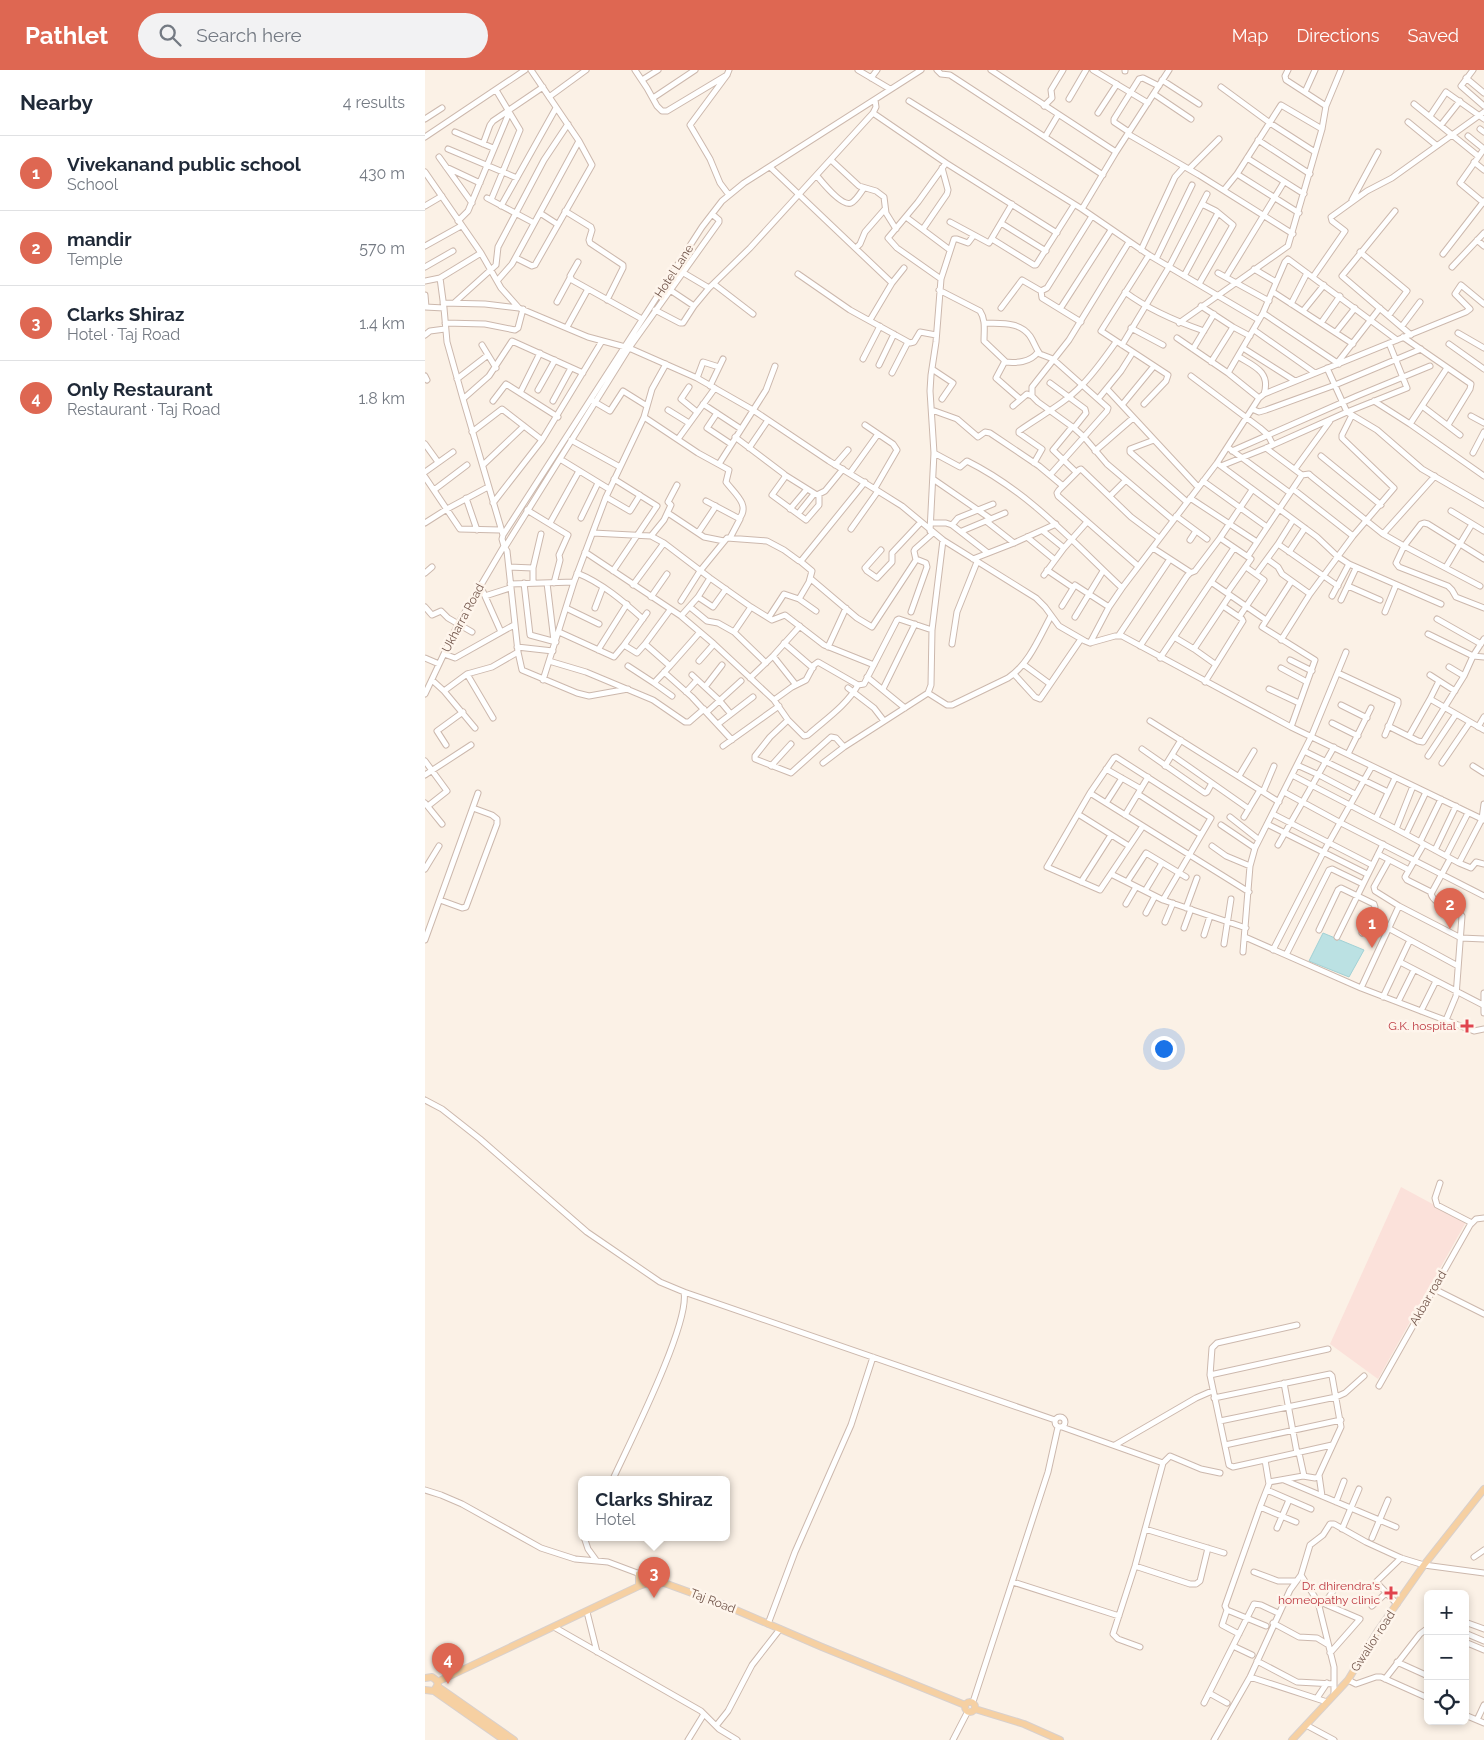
<!DOCTYPE html>
<meta charset="utf-8">
<style>
:root{--surface:#fff;--page:#f2f2f3;--text:#1f2937;--muted:#747a83;--line:#e0e1e3;--accent:#de6752}
body{margin:0;font-family:Raleway,sans-serif;background:var(--page);color:var(--text)}
.controls{position:absolute;right:15px;bottom:15px;display:grid;overflow:hidden;border-radius:8px;box-shadow:0 2px 8px #0003}
.controls button{width:45px;height:45px;display:grid;place-items:center;padding:0;border:0;border-bottom:1px solid var(--line);background:var(--surface);color:var(--text);font:25px sans-serif}
.you{position:absolute;left:738px;top:978px;width:18px;height:18px;margin:-12px;border:4px solid #fff;border-radius:50%;background:#1a73e8;box-shadow:0 0 0 8px #1a73e833}
.badge{display:grid;place-items:center;width:32px;height:32px;border-radius:50%;background:var(--accent);color:#fff;font-size:16px;font-weight:700}
.pin{position:absolute;translate:-50% -41px;filter:drop-shadow(0 1px 2px #0008)}
.pin::after{content:'';position:absolute;top:26px;width:18px;height:15px;background:inherit;clip-path:polygon(0 0,100% 0,50% 100%)}
.popup{position:absolute;left:153px;top:1406px;width:152px;height:65px;box-sizing:border-box;display:grid;place-content:center;border-radius:8px;background:var(--surface);filter:drop-shadow(0 1px 4px #0005);font-size:16px;white-space:nowrap;color:var(--muted)}
.popup b{font-size:19px;color:var(--text)}
.popup::after{content:'';position:absolute;left:50%;top:100%;margin-left:-10px;border:10px solid transparent;border-top-color:var(--surface)}
.list{margin:0;padding:0;list-style:none}
h2{display:flex;justify-content:space-between;align-items:center;height:65px;margin:0;padding:0 20px;font-size:21px}
h2 small{font-size:16px;font-weight:400;color:var(--muted)}
.list li{display:grid;grid-template-columns:32px 1fr auto;gap:15px;align-items:center;box-sizing:border-box;height:75px;padding:0 20px;border-top:1px solid var(--line)}
.list b{display:block;font-size:19px;white-space:nowrap}
.list p{margin:0;font-size:16px;white-space:nowrap;color:var(--muted)}
.list em{font-size:16px;font-style:normal;color:var(--muted)}
.icon{flex:none;width:28px;height:28px;fill:none;stroke:currentColor;stroke-width:2;stroke-linecap:round;stroke-linejoin:round}
.map{position:relative;flex:none;width:1059px;height:1670px;overflow:hidden}
header{display:flex;align-items:center;gap:30px;box-sizing:border-box;height:70px;padding:0 25px;background:var(--accent);color:#fff}
header strong{font-size:24px}
nav{display:flex;gap:28px;margin-inline-start:auto;font-size:18px}
.search{width:350px;height:45px;background:var(--page);display:flex;align-items:center;gap:12px;box-sizing:border-box;padding:0 18px;border-radius:28px;color:var(--muted);font-size:19px}
main{display:flex}
aside{flex:1;background:var(--surface)}
.map>svg:first-child{display:block}
</style>
<header>
<strong>Pathlet</strong>
<div class="search"><svg class="icon" aria-label="search" viewBox="0 0 24 24"><circle cx="10" cy="10" r="6"/><path d="M15 15l6 6"/></svg>Search here</div>
<nav><a>Map</a><a>Directions</a><a>Saved</a></nav>
</header>
<main>
<aside>
<h2>Nearby<small>4 results</small></h2>
<ul class="list">
<li><span class="badge">1</span><div><b>Vivekanand public school</b><p>School</p></div><em>430 m</em></li>
<li><span class="badge">2</span><div><b>mandir</b><p>Temple</p></div><em>570 m</em></li>
<li><span class="badge">3</span><div><b>Clarks Shiraz</b><p>Hotel · Taj Road</p></div><em>1.4 km</em></li>
<li><span class="badge">4</span><div><b>Only Restaurant</b><p>Restaurant · Taj Road</p></div><em>1.8 km</em></li>
</ul>
</aside>
<div class="map">
<svg width="1059" height="1670" viewBox="0 0 1059 1670">
<rect width="100%" height="100%" fill="#fbf1e6"/>
<path fill="#fbe1da" d="M976 1117 1041 1152 953 1309 905 1274Z"/>
<path fill="#bbe1e3" stroke="#a2d1d5" d="M898 863 939 880 924 907 884 891Z"/>
<g fill="none" stroke-linecap="round" stroke-linejoin="round">
<g stroke="#ccb8ad" stroke-width="7">
<path id="minor" d="M210 0 222 18 232 36 237 41H242L302 5
M304 0 302 5 265 55 285 89 295 113 304 125
M433 0 465 19
M512 0 516 4 525 5 678 105
M566 0 691 82
M668 0 723 33
M863 0 860 6 861 10 901 36
M1048 0 1036 16 1059 36
M700 1V0
M446 8 452 0
M1041 8 1059 23
M217 10 233 0
M737 10 774 34
M796 17 845 53 890 82
M880 22 890 0
M729 24 766 49
M124 27 161 0
M228 28 270 0
M644 29 661 0
M484 31 657 139 724 185 834 250
M989 34 1053 86
M619 36 627 28 626 20 638 0
M448 43 521 93 632 163
M673 43 692 14
M1005 46 1021 22 1059 49
M0 49 17 38
M983 52 1011 75
M1016 55 1035 31
M1055 59 1059 62
M30 62 68 78
M704 62 689 52V49L714 9 718 8 734 16
M703 64 774 105 868 164
M1043 66 1059 79
M0 67 100 0
M620 67 633 45
M833 70 885 104
M58 74 65 55 68 51 118 17
M23 79 92 108
M1059 79 1035 113 1059 133
M14 87 47 133
M822 88 879 124
M406 90 434 116 451 121 459 127 461 143 471 159
M1049 92 1059 100
M21 97 55 113
M345 97 467 213
M764 99 794 69
M0 102 56 183 76 218 93 237
M812 104 874 143
M392 106C397 112 417 137 426 133 431 131 436 122 439 118
M799 120 812 104 856 35 897 59
M62 128 109 153
M66 130 95 60 71 20
M927 130 953 82
M0 136 17 126
M76 136 131 38
M657 139 691 82 744 0
M140 141 166 157 167 160 164 170 165 173 198 195V198L182 230
M970 141 917 206 986 265
M115 143 132 154
M481 147 525 180
M33 151 43 141 84 43
M525 152 564 173 587 134
M576 153 621 181
M498 159 522 124 523 120 517 98
M567 169 609 195H611L649 135
M1052 170 1059 176
M704 172 644 270 607 317V326L613 332 649 358 659 367 682 394 748 450
M0 176 36 156
M431 178 435 174 440 162 460 139
M716 180 750 107 759 97
M935 182 982 221 964 245
M1018 184 1059 131
M91 188 107 196 110 195 167 95 154 71 106 0
M731 189 767 115
M153 192 145 206 147 210 217 249
M0 197 28 181
M1027 197 1059 163
M829 199 851 212
M257 202 284 218
M793 203 844 231
M373 204 425 240 485 273 489 272 495 262 511 265
M759 206 793 143
M801 207 859 112
M888 207 920 161 907 151 906 147 942 121 967 108 1059 42
M516 209 472 178 463 168 493 132 521 93
M0 211 15 208
M72 211 87 194 154 71
M289 214 328 244
M774 214 808 155 791 141 777 134
M242 218 269 236
M514 220 555 241C561 250 559 260 559 271L580 291 571 308 595 329
M616 221 617 228 656 252
M700 222C724 240 750 251 779 261
M848 222 928 274
M0 225 1 237
M132 232 145 208
M18 233 60 234 94 238 163 267 204 278 272 308 328 340 404 391 453 421 477 436 518 470 611 528 620 537 634 556 660 571 665 573 690 566H697L866 657 1059 750
M29 233 71 195 73 177 119 90 143 54
M866 234 882 203
M776 236 808 257 825 266
M0 237 19 238 15 208 56 183
M19 238 22 272 38 329
M576 238 597 210 616 221 622 218 667 146
M635 239 686 160
M230 240 255 253H258L269 236 284 218 325 178 448 43 451 37 450 30
M878 241 899 215
M838 243 914 294
M445 250 467 213 479 198
M20 253 60 254 90 260 93 258 98 239
M559 253C576 254 594 251 605 266 609 272 611 279 615 284L628 289 683 338 682 341 625 405
M754 253 863 176 897 59 901 36 916 0
M896 253 915 226
M977 256 995 232
M142 257 163 219
M706 258 738 275
M829 260 890 303
M911 262 930 238
M1033 263 1059 278
M0 265 5 261 20 259
M978 267 1046 314 1045 319 1023 355
M752 268 803 303 834 328
M1024 274 1059 299
M57 275 71 298
M697 275 744 197 782 124
M818 278 870 311
M768 279 789 244
M814 287C829 296 846 302 839 324
M438 289 455 256
M579 292C591 293 605 293 613 282
M786 292 808 257
M913 292 955 238
M454 295 469 264
M902 298 922 342 952 360 997 399 1059 435
M507 299 528 313 517 329
M467 303 483 272
M803 303 838 243 860 192 863 189 972 270
M0 306 2 310
M766 306 835 358 843 365 848 375
M272 308 278 292 294 297
M32 309 63 285
M625 313 660 339 661 343 649 358
M285 316 298 289
M264 317 256 329 272 342
M682 319 773 417
M113 320 130 290
M95 323 115 283
M673 329 696 301 708 282
M68 331 81 314 133 347
M128 331 146 298
M168 331 185 341 198 321 222 336
M949 331 985 354 1059 406
M278 334 316 359
M719 334 741 311 743 305 676 261 724 185
M697 335 729 296
M588 336 602 324 607 326
M997 336 1035 365
M827 339 834 342 841 340 910 315 996 279
M243 340 264 353
M507 340 532 349 553 367 560 362 565 363 614 396 638 416
M292 343 282 358 306 374
M1046 346 1059 353
M219 347 273 383 304 400 301 412C309 423 326 435 314 449
M985 354 1022 298
M440 355 468 374 472 380 450 418
M647 357 628 380 651 402
M47 362 77 339 117 370
M310 367 359 404 360 407 347 425 381 450 394 435V424
M253 369 290 318
M146 370 195 397
M729 370 705 379V382L762 432
M0 374 13 392
M324 378 343 350
M805 379 865 423
M670 381 708 348
M807 381 932 326 1005 296
M509 383 535 397 542 391C604 422 647 471 697 518
M1048 383 1059 362
M896 386 956 435
M135 389 184 419
M609 393 617 379 594 363V361C615 346 639 334 657 315 670 302 680 287 691 272
M792 393 892 467 912 486 924 494 1016 534
M294 394 341 320 350 296
M58 395 99 356
M410 395 423 380
M796 396 841 378 922 342 982 318 964 273
M870 399 905 351
M0 402 28 382
M425 403 453 364
M360 405 392 425 400 421 418 399
M877 405 884 404 886 406 958 464
M1010 406 958 464 979 476 996 454 999 453 1003 454 1059 489
M0 407 35 459 75 460
M508 409 566 449
M778 411 842 457
M868 419 928 466
M9 420 42 395
M685 426 701 410
M181 427 205 441 215 425
M41 428 52 460
M765 428 832 472
M281 431 315 449 305 468
M68 433 117 370 177 271
M365 439 382 419
M102 440 143 465 134 485 135 490 129 513
M1026 441 1059 461
M243 443 279 467 299 471
M373 444 389 424
M751 446 782 469
M156 448 173 413
M561 451 589 473
M0 453 22 439 63 417
M125 453 154 401
M506 453H521L527 455 563 483
M527 455 533 448 568 434
M426 459 453 421
M505 461 509 383 505 321 506 305 511 272 516 209 529 169H532L543 173 549 165
M537 461 580 443
M618 461 639 478
M168 463 226 466 239 473 285 508 326 537 347 550 360 545 399 575 449 595
M273 463 291 436
M78 465 38 329 64 306 87 271 158 303
M226 466 239 450 246 435 243 432 252 415
M602 467 630 490
M795 468 826 489 802 523
M765 470 771 461
M853 474 913 516
M79 476 82 481 93 582 97 600 152 623 164 626 203 619
M80 477 204 278 294 152V150L287 144
M728 478 765 502
M456 480 440 498 442 501 452 508 467 492V483L496 452
M160 482 256 546 289 574 349 630 363 650 379 666 383 665C401 649 421 636 433 615L439 614 472 550 474 549 507 560
M864 482 880 458
M823 486 877 405 841 378
M548 489 589 473 631 454
M842 489 853 497 857 504 885 524 856 570
M713 496 633 426 632 423 634 420 654 400 656 399 706 447 734 468
M84 497 108 498
M1021 497 1047 454
M622 500 647 517
M188 501 232 436 189 409
M0 503 7 497
M152 503C177 513 198 531 218 549
M831 504 853 474 868 450
M619 505 639 478 662 452
M386 509 432 548 447 557 491 490 489 481 490 479 508 463
M786 512 841 550
M99 513 105 565 131 572
M108 513V498L116 464
M122 513 129 571
M85 514 149 512
M55 515 76 562
M208 515 239 473
M923 516 955 530
M1055 516 979 476 971 493 974 497 1023 516 1027 520 1031 527 1059 538
M885 524 928 466 969 418 917 368V365L927 345
M60 526 85 518
M907 526 924 494
M226 527 242 504
M273 527 288 537 301 519
M374 529 391 541
M916 530 931 498
M256 531 275 501 302 468 342 471 359 480 374 491H376L440 412
M637 536 650 515 684 537
M0 537 7 545 16 541 23 548 47 562
M265 537 282 551 293 553 309 562 341 593
M141 538 174 554
M170 538 178 517
M486 542 502 497 501 493 491 489
M960 542 971 515
M256 546 273 527 285 508
M344 547 359 524 374 529 384 512 387 501 375 491
M650 547 678 501
M814 547 839 510 821 497
M1012 549 1056 574
M134 562 189 587 199 575 212 583 220 574 245 596 229 613 203 596
M309 562 326 537
M694 565 745 489
M749 567 769 579
M359 573 388 598
M665 573 684 537 697 518 792 393 834 328 839 324 1041 242 1045 239 1030 224 1036 215 1059 234
M220 574 245 540
M527 574 532 542 552 492
M199 575 222 543
M715 576 762 506 765 503 770 501 795 468 827 420
M92 577 128 581
M403 577 421 538
M173 580 202 534
M19 584 30 588 89 555
M348 586 371 615
M1048 586 1059 569
M1048 586 1059 587
M0 588 14 594
M735 588 809 478
M865 590 887 601
M124 591 161 602 228 630 260 652H264L279 639
M274 591 289 574
M598 594 625 614
M790 594 769 579 805 525
M245 596 275 562
M1024 597 1039 606
M856 598 882 612
M239 602 267 627 307 670
M913 603 973 631V634L960 665
M42 604 68 648
M589 604 610 627 615 629 656 569
M267 605 294 630 305 643
M1005 605 1030 621
M442 607 480 638
M325 608 348 586 375 556
M7 610 19 621 50 658
M118 610 149 512 181 427 219 347 227 319 241 294
M780 612 818 551 817 549 798 536
M229 613 247 626
M280 617 297 595
M423 618 449 638 459 651
M458 619 490 554
M844 619 874 633
M19 621 42 604 67 597 93 582
M261 622 272 610
M503 623 522 635H527L583 608C604 594 614 568 626 546
M0 624 33 554 79 476 77 469 78 465 277 157 297 131 319 113 496 0
M1005 629 1014 611
M349 630 367 617 381 610 389 595 393 592 433 615
M916 635 942 648
M282 642 316 611
M363 650 345 667 330 686V689L366 703 406 667 411 668 419 677
M725 651 854 732
M907 653 933 666
M293 654 328 627
M963 656 993 671 998 672 1039 606 1048 586 1003 564
M866 657 890 590 837 557 866 512
M1053 657 1059 647
M984 666 1005 629 1059 660
M21 675 12 661 38 642
M298 676 354 636
M717 679 780 723 782 722 787 713
M879 681 963 722
M923 684 946 638
M747 685 824 739
M1003 686 1031 644
M0 691 22 721 3 736
M398 693 419 677 503 623 506 615 507 560 518 470
M1017 693 1045 652
M872 695 894 705 930 724
M346 696 366 674
M740 696 756 670
M1048 696 1059 703
M681 699 716 719
M0 705 46 675
M867 705 971 759 1034 793
M814 706 829 681
M838 722 849 696
M859 722 916 753 1059 826
M665 723 824 822
M713 724 776 765
M0 733 17 754
M681 733 697 708
M1059 734 1057 749 1034 793 1046 798 1051 792 1059 794
M653 744 704 776
M848 744 947 795
M700 745 723 707
M805 747 833 769
M819 747 835 720
M951 748 970 708
M842 754 942 804
M796 755 830 778
M718 756 675 820 622 797 665 723 689 688 691 687 786 748 738 830
M971 759 988 716
M981 764 1001 722
M995 772 1016 729
M999 774 980 807 982 810 1006 822
M853 775 909 677
M787 776 801 786 825 796
M1010 780 1031 736
M953 784 984 800
M1021 786 1043 743
M964 790 949 817 950 821 974 836 1036 868 1059 869
M0 799 14 776
M686 804 738 830 821 858
M656 812 686 765
M702 812 721 783 761 807
M720 821 737 793
M15 830 37 838 41 837 72 754V749L67 745 48 738
M701 834 711 817
M761 838 772 808
M721 843 730 826
M740 852 748 833
M759 858 766 839
M963 858 1033 896
M894 860 913 820 916 818 949 834 950 837 937 863
M779 865 785 846
M820 867 936 918 996 941 1049 961 1059 959
M912 867 958 774
M0 870 53 723
M799 874 806 829
M848 880 898 783 947 696
M818 882 825 796 830 778 886 667 921 582
M861 885 904 800 907 799 938 814
M975 892 1058 935
M936 918 974 836
M1059 923V943
M958 927 985 870
M973 932 989 900
M996 941 1011 911
M1021 950 1031 926 1037 846C1031 835 1010 837 1006 824L1025 789
M0 1030 17 1039 55 1069 162 1162 235 1212 259 1222 630 1350
M1015 1113 1010 1128 1012 1135 1047 1153
M1009 1219 1059 1244
M872 1255 792 1273 787 1278 785 1305 804 1395 808 1397 907 1375
M785 1305 903 1279
M859 1313 872 1383
M954 1316 1045 1155 1051 1149 1059 1148
M789 1328 905 1304 907 1306 916 1357 893 1407 890 1408 878 1406 844 1412
M630 1352a5 5 0 1 1 10 0a5 5 0 1 1-10 0Z
M795 1351 911 1327 920 1323 939 1306
M637 1357 738 1393 710 1496 688 1564 693 1569 715 1577
M690 1375 771 1328 787 1321
M800 1375 916 1350
M874 1383 879 1406
M840 1390 844 1414 835 1437 871 1452
M738 1393 745 1386 776 1399 795 1403
M894 1405 897 1426
M188 1409C204 1374 265 1254 259 1222
M859 1410 971 1457
M0 1420 16 1425 37 1434 116 1478 150 1489 183 1492 231 1510
M842 1420 886 1439
M911 1432 919 1411
M835 1437 800 1536 802 1540 841 1556
M852 1458 864 1430
M720 1459 799 1483
M917 1459 934 1419
M159 1467 163 1479 171 1490
M947 1468 963 1430
M1049 1487 1059 1480
M710 1496 765 1514H771L775 1511 783 1478
M829 1502 853 1511H871
M876 1505 893 1532 909 1597V1624
M588 1512 694 1546
M893 1531 935 1549 905 1583
M900 1533 908 1521
M972 1534 951 1512 976 1488
M947 1536 961 1523
M802 1540 797 1555 814 1564
M162 1542 172 1582
M1040 1552 1059 1559
M848 1553 874 1567 892 1568 902 1574
M343 1554 370 1482 426 1355 448 1287
M129 1557 276 1641 294 1659 312 1670
M1040 1563 1059 1571
M1040 1572 1059 1580
M808 1576 827 1585
M832 1591 872 1612 909 1614
M972 1592 1003 1606
M825 1607 902 1632
M960 1609 995 1564 1003 1558
M923 1610 931 1614 951 1607H956L1003 1628
M784 1623 802 1633
M892 1628 902 1613
M548 1632 623 1402 633 1357
M779 1633 829 1534 836 1535 853 1543
M1040 1645 1059 1653
M1052 1650 1059 1635
M881 1655 909 1670
M291 1656 303 1641 327 1595 355 1559
M263 1670 279 1644
M528 1670 543 1641
M789 1670 825 1607 865 1520 876 1505 885 1475 898 1465 905 1454H909L941 1472 976 1488 999 1495 1059 1503"/>
</g>
<g stroke="#d8d0cd" stroke-width="8">
<path id="major" d="M214 1516V1504
M0 1608 7 1607 11 1610 13 1614 9 1621 0 1620
M12 1612 214 1516 231 1510 297 1534 397 1577 540 1635
M12 1616 89 1670
M9 1621 79 1670
M540 1637a5 5 0 1 1 10 0a5 5 0 1 1-10 0Z
M550 1639 599 1654 635 1670
M867 1670 923 1610 952 1562 999 1495 1059 1419"/>
</g>
<use href="#minor" stroke="#fff" stroke-width="5"/>
<use href="#major" stroke="#f6d0a2" stroke-width="6"/>
</g>
<g fill="#e0444e" stroke="#fef5ec" stroke-width="2">
<path d="M1039.5 948.5h5v5h5v5h-5v5h-5v-5h-5v-5h5z"/>
<path d="M963.5 1515.5h5v5h5v5h-5v5h-5v-5h-5v-5h5z"/>
</g>
<g text-anchor="middle" dominant-baseline="central" stroke-width="5" stroke-linejoin="round" paint-order="stroke">
<g font-size="12" fill="#73574c" stroke="#fef5ec">
<text transform="translate(249 201) rotate(-57)">Hotel Lane</text>
<text transform="translate(38 548) rotate(-62)">Ukharra Road</text>
<text transform="translate(1003 1228) rotate(-60)">Akbar road</text>
<text transform="translate(288 1531) rotate(21)">Taj Road</text>
<text transform="translate(948 1571) rotate(-57)">Gwalior road</text>
</g>
<g font-size="12" fill="#be3a42" stroke="#fef5ec" text-anchor="end">
<text x="1031" y="956">G.K. hospital</text>
<text x="955" y="1516">Dr. dhirendra's<tspan x="955" dy="14">homeopathy clinic</tspan></text>
</g>
</g>
</svg>
<div class="controls">
<button>+</button>
<button>−</button>
<button><svg class="icon" aria-label="locate" viewBox="0 0 24 24"><circle cx="12" cy="12" r="6"/><path d="M12 2v4M12 18v4M2 12h4M18 12h4"/></svg></button>
</div>
<div class="you"></div>
<div class="pin badge" style="left:947px;top:878px">1</div>
<div class="pin badge" style="left:1025px;top:859px">2</div>
<div class="pin badge" style="left:229px;top:1528px">3</div>
<div class="popup"><b>Clarks Shiraz</b>Hotel</div>
<div class="pin badge" style="left:23px;top:1614px">4</div>
</div>
</main>
